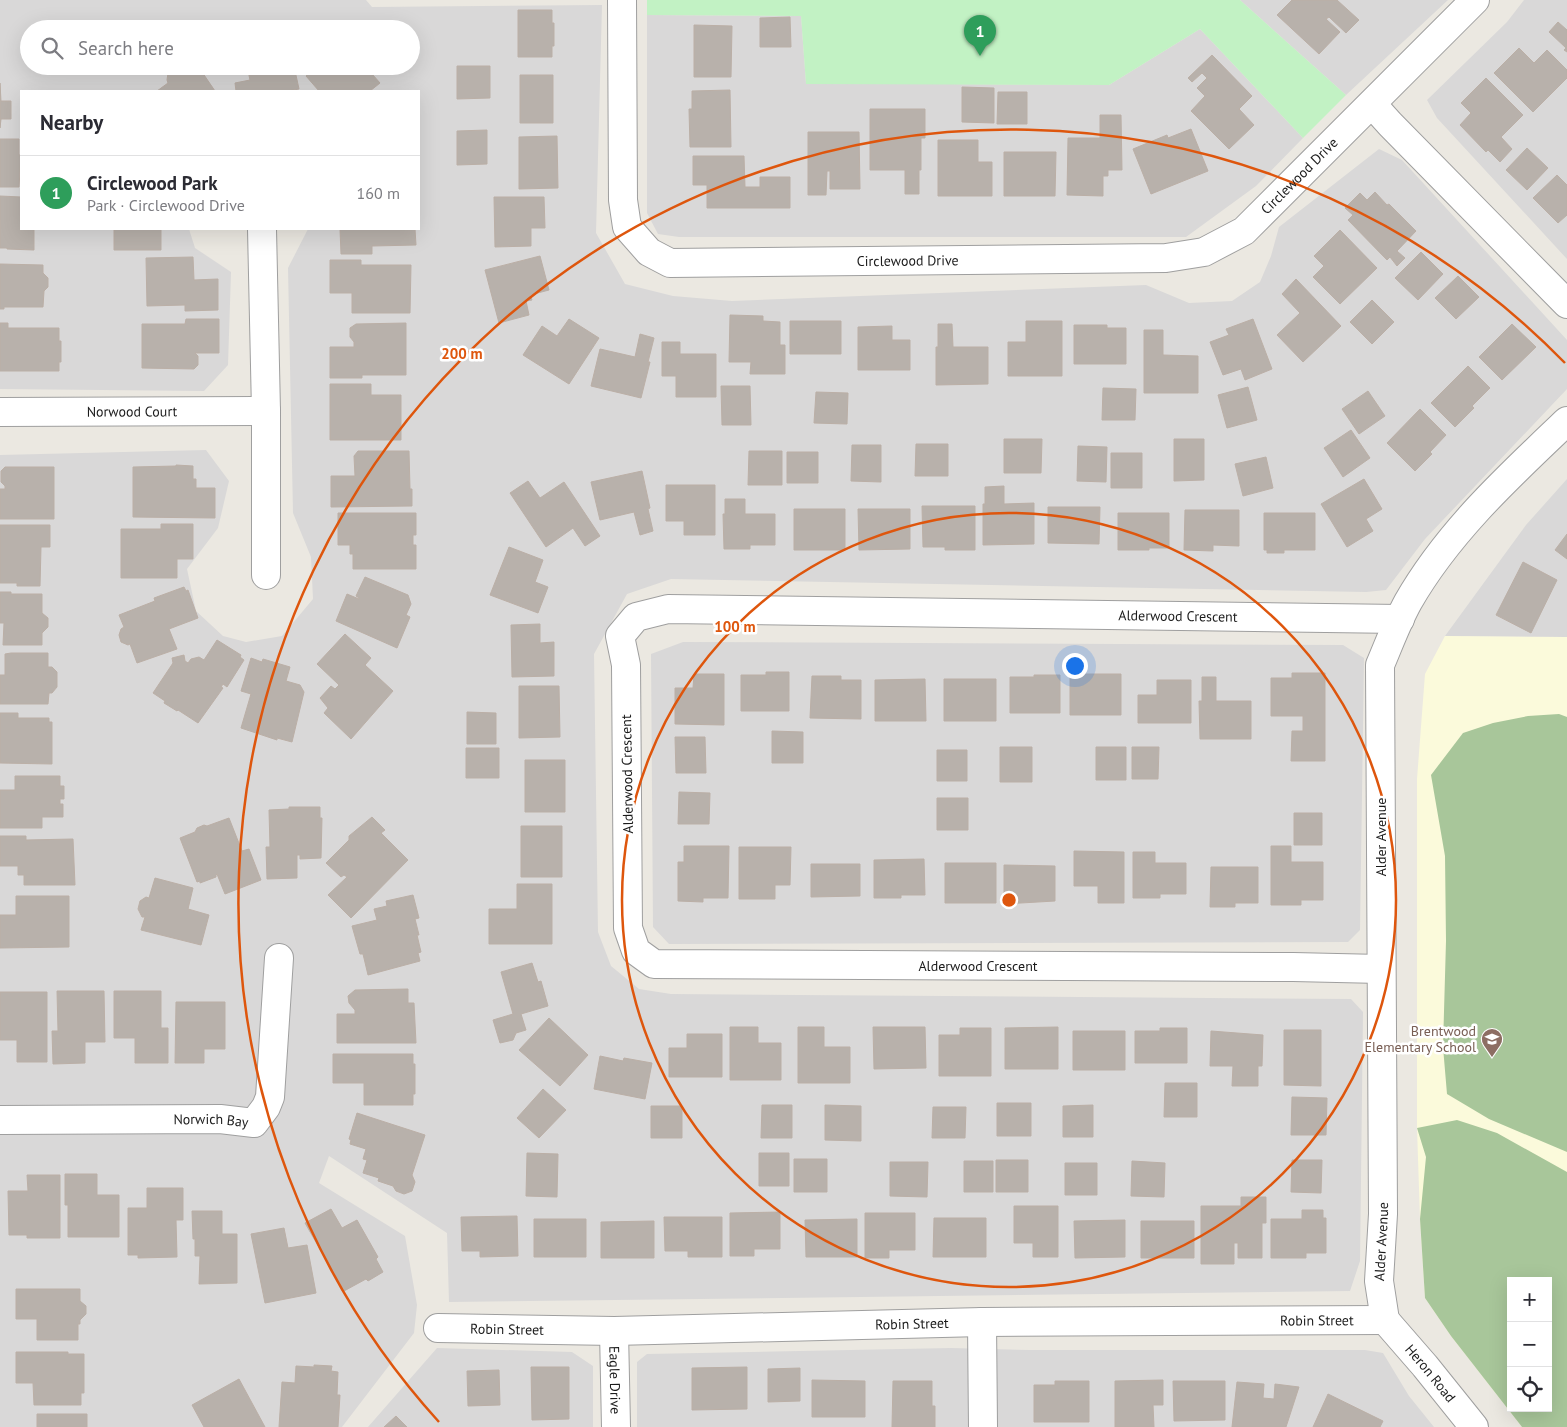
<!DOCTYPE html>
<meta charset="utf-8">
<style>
:root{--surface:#fff;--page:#f2f2f3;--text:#2b2b33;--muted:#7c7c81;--line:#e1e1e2;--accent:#b01519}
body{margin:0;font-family:"PT Sans",sans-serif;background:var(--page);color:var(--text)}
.controls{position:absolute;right:15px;bottom:15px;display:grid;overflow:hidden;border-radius:0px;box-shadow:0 5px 20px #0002}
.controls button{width:45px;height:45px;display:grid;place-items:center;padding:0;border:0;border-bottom:1px solid var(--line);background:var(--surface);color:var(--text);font:25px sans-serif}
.you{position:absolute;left:1074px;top:665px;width:18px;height:18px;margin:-12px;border:4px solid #fff;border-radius:50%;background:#1a73e8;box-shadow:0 0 0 8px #1a73e833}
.badge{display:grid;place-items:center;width:32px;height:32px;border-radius:50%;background:var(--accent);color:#fff;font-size:16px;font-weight:700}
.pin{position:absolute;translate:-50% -41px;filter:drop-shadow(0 1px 2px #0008)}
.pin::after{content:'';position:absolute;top:26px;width:18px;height:15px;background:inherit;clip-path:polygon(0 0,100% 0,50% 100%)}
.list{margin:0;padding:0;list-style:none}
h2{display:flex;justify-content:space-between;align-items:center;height:65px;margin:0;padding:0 20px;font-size:21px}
h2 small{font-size:16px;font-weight:400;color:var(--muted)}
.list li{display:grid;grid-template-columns:32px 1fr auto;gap:15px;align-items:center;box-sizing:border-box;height:75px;padding:0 20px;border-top:1px solid var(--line)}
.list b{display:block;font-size:19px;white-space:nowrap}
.list p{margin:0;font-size:16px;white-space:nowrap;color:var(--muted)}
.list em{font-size:16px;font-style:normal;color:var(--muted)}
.icon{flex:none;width:28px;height:28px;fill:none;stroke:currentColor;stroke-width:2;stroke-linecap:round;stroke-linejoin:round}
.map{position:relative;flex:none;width:1567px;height:1427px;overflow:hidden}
.search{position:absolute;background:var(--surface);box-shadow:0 5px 20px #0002;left:20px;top:20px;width:400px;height:55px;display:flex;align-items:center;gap:12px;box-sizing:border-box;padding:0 18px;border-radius:28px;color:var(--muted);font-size:19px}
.panel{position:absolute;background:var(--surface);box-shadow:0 5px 20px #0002;left:20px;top:90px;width:400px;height:140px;border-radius:0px}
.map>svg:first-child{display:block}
</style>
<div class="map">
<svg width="1567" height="1427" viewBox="0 0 1567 1427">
<rect width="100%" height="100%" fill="#ebe8e1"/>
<path fill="#d9d8d8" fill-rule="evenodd" d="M0 0H366L372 7 602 5 596 233 625 284 673 296 732 301 1146 285 1189 303 1232 301 1260 282 1271 256 1279 227 1379 149 1402 160 1567 340V389L1425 539 1386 590 1366 592 671 579 627 594 594 654 598 932 611 966 639 989 671 994 1351 999 1363 1012 1360 1261 1350 1291 449 1302 447 1233 329 1156 319 1183 405 1236 417 1305 414 1333 342 1427H0V455L206 450 229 481 218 528 187 569 196 611 223 636 246 642 282 636 313 599 311 557 293 513 288 268 308 229H419V91H21V229H189L195 248 231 272 228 365 204 391 0 389ZM29 29H411V66H29Z
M1240 0H1448L1346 95Z
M1524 0H1567V259L1437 118 1427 100 1507 22Z
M647 15 801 16 806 83 1109 85 1200 29 1303 138 1256 186 1186 237H679L658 234 647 213Z
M1567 479V637L1445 636 1526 525Z
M683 642 1343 645 1364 658 1360 930 1348 942 669 944 653 927 651 654Z
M437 1348 572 1352 593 1366V1427H368Z
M951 1348 1029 1350H1365L1383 1353 1409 1396 1434 1427H637V1362L647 1354Z"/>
<path fill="#fbfadb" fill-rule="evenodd" d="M1445 636 1567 637V1427H1522L1451 1336 1425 1298 1420 1219 1417 1128V779L1425 674ZM1511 1281H1548V1408H1511Z"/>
<path fill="#a8c69a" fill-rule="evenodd" d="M1559 714 1567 717V1152L1489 1119 1447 1094 1443 1047 1446 941 1445 856 1431 775 1463 733 1493 723 1528 716Z
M1457 1120 1497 1133 1567 1172V1427H1522L1451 1336 1425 1298 1420 1219 1426 1157 1417 1128ZM1511 1281H1548V1408H1511Z"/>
<path fill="#c2f2c4" d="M647 0H1240L1346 95 1303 138 1200 29 1109 85 806 84 801 16 647 15Z"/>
<path fill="#b8b1ab" stroke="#bbafa6" d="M1292 0H1337L1359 20 1346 33 1329 17 1326 19 1340 32 1319 54 1277 15Z
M518 10H552V23H554V46H552V57H518Z
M790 17 791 47H760V18Z
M1558 22 1567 30V52L1564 50 1566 48 1549 32Z
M694 25 732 26 731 77H694Z
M1519 48 1534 63 1547 50 1567 70V78L1533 112 1494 73Z
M1212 55 1252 96 1239 109 1254 125 1229 149 1191 111 1205 96 1197 88 1207 78 1202 73 1192 82 1188 78Z
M179 66H189L191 69 198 66 215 91H157L168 83 167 80 168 73Z
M247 66H294L299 89 288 91H236L235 83 250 80Z
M317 66H365L380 83 370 91H319L306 76Z
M457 66H490V98L457 99Z
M520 75H553V123H520Z
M1486 78 1523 115 1501 137 1512 149 1500 162 1488 150 1486 152 1460 125 1471 113 1461 103Z
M0 83 1 101H11V119H1L0 128Z
M962 87 994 88V123L962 122Z
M730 90 731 147H690L689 109H692V91Z
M998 92H1027V124H997Z
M870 109H925V138H921V170H919V194H905V170H870Z
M1100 115H1121L1122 170H1108V176H1103V196L1067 195 1068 138H1100Z
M1191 129 1208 171 1151 194 1133 149 1167 135 1168 138Z
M487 130V164L457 165V131Z
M808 132H859L860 189H830V171H827L826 195H808Z
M557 136 558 188 519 189V137Z
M0 139H19V155H21L19 187H0Z
M938 140H978V162H992V196H938Z
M1527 148 1548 168 1527 190 1506 170Z
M1004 152H1056L1055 196H1004Z
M693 156H744L745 187H760V177H790V208H707V185H693Z
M1557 175 1567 185V215L1558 223 1533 198Z
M1375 192 1387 205 1389 204 1416 231 1397 251 1405 258 1397 266 1390 257 1387 260 1348 220 1353 215 1345 208 1360 193 1367 200Z
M0 196 21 197V229H34V250L7 249V248H0Z
M494 197H544L545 228H531V246L495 247Z
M114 229H161V250H114Z
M340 229H415L416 245 372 246V254H341Z
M1340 230 1377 268 1340 304 1313 277 1324 266 1314 256Z
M1421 252 1443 274 1418 300 1395 278Z
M540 256 549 290 530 295 532 300 526 301 529 315 499 323 485 270Z
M193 257 194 280 218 279V310L185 311V305L147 306 146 258Z
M330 260H361V265H411L410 313H352V293H330Z
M0 264 43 265V273L48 278V287L44 291 43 307H4V309H0Z
M1458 276 1479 297 1456 319 1435 298Z
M1296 279 1341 326 1303 362 1277 335 1300 313 1282 294Z
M1372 300 1394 322 1372 344 1350 322Z
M730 315 763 316V321L780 322V345H785V374H750L751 362H729Z
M186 319H219V353H195L198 356V365L194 369 142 368V324H185Z
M569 319 599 338 569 384 523 355 542 326 557 336Z
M1253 319 1272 369 1245 380 1241 369 1223 375 1210 342 1229 335 1226 329Z
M790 321H841V354H790Z
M1026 321H1062V376H1008V342H1026Z
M0 323H8V328H59V341H61V362H59V371H0Z
M406 323V375H362V378H330V347H354V342L350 337V328L356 324Z
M938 324H952L953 347H988V384L936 385V347H938Z
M1512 324 1536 347 1502 380 1479 357Z
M1074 325H1107V328H1126V364H1074Z
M892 326V340H910V370H858V327Z
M1144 330H1163V355L1198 356V393H1144Z
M640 334 654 338 648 362H650L641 398 591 386 600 349 635 357Z
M662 342H680V354H716V397H676V376H662Z
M1468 366 1490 388 1472 406 1474 408 1455 427 1431 403Z
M330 384H371V395H401V440H330Z
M721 386H750L751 425H722Z
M1248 387 1257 420 1227 428 1218 395Z
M1103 388 1136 389 1135 420H1102Z
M1368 391 1385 416 1359 434 1342 409Z
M816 392 848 393 847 424 814 423Z
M1420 409 1446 435 1430 452 1432 454 1415 471 1387 443Z
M1351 430 1370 458 1343 477 1324 448Z
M1004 439H1042L1041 473H1004Z
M1174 439H1204V480L1174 481Z
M916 444H948V476H915Z
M852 445H881V482L851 481Z
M1078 446 1107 447 1106 482 1077 481Z
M358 451H409L410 489H412V506L331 507V476H355L354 456Z
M749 451H782V485H748Z
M787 452H818V483H787Z
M1111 453H1142V488H1111Z
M1266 457 1273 488 1243 496 1235 464Z
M176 465 193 466V479H196V488H215V518L133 517V467L176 466Z
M5 467H54V519H0V489H5V486L1 482V471Z
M642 471 650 508 648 509 653 531 640 535 634 512 600 520 591 482Z
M1364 479 1382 509 1366 519 1373 531 1347 547 1321 504Z
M528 481 540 498 564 482 600 536 585 546 573 528 546 547 510 493Z
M666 485H715V535H684V521H666Z
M1004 486V504L1034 503V544L983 545V504H985V487Z
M725 499H745V514H775V545H750V549H724L723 514H725Z
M922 506H975V550H945V547H923Z
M1048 507H1100L1099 544 1048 543Z
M794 509H845V550H794Z
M858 509H910V549L859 550Z
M1185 510H1239V546L1213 545V551L1184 550Z
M338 513H416V535H413V545H416V569H353V554H350V545H338Z
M1118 513H1169V548H1149V550H1118Z
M1264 513H1315V550H1284V553H1267V550H1264Z
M161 524H193V559H177V578H121V529H161Z
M0 525H50V547H41L40 586H17V583H0Z
M1567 534V559L1555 550Z
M509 547 543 560 535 582 548 587 538 613 490 595Z
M1523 562 1557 580 1531 633 1496 615Z
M365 577 408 595 411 604 406 615 410 617 397 648 336 621 347 594 359 599V598L356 596Z
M184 587 186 591 188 590 198 618 169 629 177 649 137 663 130 644 128 645 121 642 119 635 121 629 124 627 119 615 155 601 154 598Z
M0 592H11V594H42V613L48 618V627L42 633V645H3L4 623H0Z
M540 624V643L554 642V676L512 677 511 625Z
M345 634 371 658 365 665 393 691 351 739 324 713 328 708 320 698 331 686 335 689 339 685 317 664Z
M217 640 241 655 240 657 244 660 227 687 223 684 221 687 223 688 198 723 178 710 177 711 164 703 165 701 153 693 173 663 172 658 184 655 185 661 188 663 191 659 199 657 204 660Z
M11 653H48V667H52L57 672V687L52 693H49L48 704H0V675H5V654Z
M251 658 262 662 263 659 290 667 286 681 300 685 304 692 292 742 277 738V740L241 728 251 694 241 691Z
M766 672H789V711H741V675H766Z
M1292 673H1325V761H1291L1292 731H1303V716H1271V678H1292Z
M694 674H724V725L675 724V688H693Z
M1070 674H1121V715H1070Z
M1034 675H1060V713H1010V677H1034Z
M812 676H841V680H861V719L810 718Z
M1202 677H1216V701H1251V739H1200L1199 701H1202Z
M925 679 926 721H875V680Z
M944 679H996V721H944Z
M1157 680H1191V723H1138V695H1157Z
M519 686H559L560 737 519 738Z
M467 712 496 713V744H467Z
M0 713H18V718H49V722H52V764L0 763Z
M772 731 803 732V763H772Z
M675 737H705L706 773H676Z
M1000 747H1032V782H1000Z
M1096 747H1126V780H1096Z
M1132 747H1159L1158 779H1132Z
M466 748H499V778H466Z
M937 750H967V781H937Z
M525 760H565V812H525Z
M15 776H60V786H64V799H60V804H63V817H42V828H0V790H15Z
M679 792 710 793 709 824H678Z
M937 798H968V830H937Z
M289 807H320V818H322L321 858 300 859V855H297V878L267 879 266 847H270L269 810 289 809Z
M1294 813H1322V845H1294Z
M372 817 385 830 381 833 408 860 351 918 328 895 347 877 344 875 341 877 326 863 349 840V836Z
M229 818 242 851 249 849 261 880 225 894 217 874 216 875V877L200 883V881L197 882 180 838 195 832 197 828 204 825 207 826Z
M521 826H562V877H521Z
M0 836H26V840L73 839 75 885H24V875H18V866H0Z
M684 846H729L728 898H703V902L678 901V862H684Z
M1271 846H1291V862H1323V900H1301V905H1271Z
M739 847H791L790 885H775V899H739Z
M1074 851 1124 852V903H1098V886H1074Z
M1133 852H1155V863H1186V894H1160V898H1133Z
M924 859 925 895H901V898H874V860Z
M945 863H996V903H945Z
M811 864H860V896L811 897Z
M1004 865 1055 866V901L1004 904Z
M1211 867H1258V903H1235V907H1210Z
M155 878 193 888 188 909 209 915 201 945 141 930 145 917H142L138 909 140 901 146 897 149 898Z
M517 884H552V944H489V909H517Z
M413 895 419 918 415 919 419 935H417L421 952 418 953 420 961 368 975 363 954H360L352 926 377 920 374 909 387 906 386 901Z
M16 896H69V947L0 948V915H16Z
M532 963 538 982 541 981 548 1006 521 1014 526 1030 516 1033 513 1040 500 1043 493 1020 513 1014 501 972Z
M408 989V1003H414L416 1043H337V1014H355V1010L349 1003 348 996 355 990Z
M57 991H104L105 1042H85V1063L53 1064 52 1031H58Z
M114 991H161V1028H168V1063H135V1038H114Z
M0 992H47V1062H17V1040H0Z
M176 1002H225V1049H204V1063H175Z
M549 1018 588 1055 560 1086 519 1050Z
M730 1027H758V1043H781V1080H730Z
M798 1027H824V1047H850V1083H798Z
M873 1027H925L926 1068 874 1069Z
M1058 1027V1069H1005V1028Z
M960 1028H991V1076H939V1035H960Z
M1160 1028H1187V1063H1135V1031H1160Z
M1284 1030H1321V1086L1284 1085Z
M1073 1031H1125V1070H1073Z
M1211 1031 1263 1035 1262 1066H1258V1086H1232L1233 1066H1210Z
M687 1034H722V1077H669V1048H687Z
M333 1054H413V1064H415V1094H413V1105H364V1083H333Z
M600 1056 623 1061 624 1058 652 1063 645 1099 594 1089Z
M1165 1083H1197V1117H1164Z
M543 1089 566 1110 539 1138 517 1118Z
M1292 1097 1327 1098 1326 1135H1291Z
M997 1103H1031V1136H997Z
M762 1105H792V1138H761Z
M825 1105 861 1106V1141L825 1140Z
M1093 1105V1137H1063V1106Z
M651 1106H682V1138H651Z
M933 1107H966L965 1138H932Z
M357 1113 425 1135 412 1175 415 1182 412 1191 404 1194 396 1191 393 1186 378 1181 379 1178 363 1173 367 1160 363 1159 366 1149 350 1144 351 1140 349 1139Z
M527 1153 558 1154 557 1197 526 1196Z
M759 1153H789V1186H759Z
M794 1159H827V1192H794Z
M996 1160H1028V1192H996Z
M1292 1160H1322L1321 1193 1291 1192Z
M964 1161H993V1192H964Z
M1132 1161 1165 1163 1164 1197 1131 1196Z
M890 1162H928L927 1197 890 1196Z
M1065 1163H1097V1195H1065Z
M65 1174H97V1195H119V1237H68V1205H65Z
M27 1175H60V1238H27V1235H9L8 1191H28Z
M147 1188H183V1220H176L177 1257 138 1258V1255H128V1208H147Z
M1241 1197H1266V1223H1262V1258H1238V1243H1234V1264H1201V1206H1241Z
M1014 1206H1058V1257H1033V1243H1014Z
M331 1209 342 1228 357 1220 378 1257 376 1259 383 1272 368 1281 366 1279 344 1291 305 1223Z
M1302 1210H1323V1218H1326V1253H1306V1258H1271V1219H1302Z
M192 1211H222V1234H237V1283L199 1284 200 1256H195V1239H193Z
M780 1212V1249H754V1256H730V1213Z
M865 1213H915V1250H889V1258H865Z
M517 1216 518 1256 480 1257V1251H462L461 1217Z
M664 1217H722V1257H688V1251H665Z
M934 1218H986V1257H933Z
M534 1219H586V1257H534Z
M857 1219V1257H806L805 1220Z
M1125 1220V1257L1075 1258 1074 1221Z
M654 1221V1258H601V1222Z
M1141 1221H1194V1258H1141Z
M284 1228 288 1248 307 1245 316 1293 265 1303 251 1234Z
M16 1289H80V1301L86 1306V1314L80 1320V1324H78V1340H37V1319H16Z
M16 1352H68V1354H84V1393H81V1405H34L33 1383H16Z
M314 1365 332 1366 331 1371 338 1372 337 1395H340L338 1427H279L282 1382 295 1383 296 1366 314 1367Z
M531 1367H569V1419L532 1420Z
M747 1367V1409L692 1410V1368Z
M800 1368V1401L768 1402V1369Z
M499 1370 500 1405 468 1406 467 1371Z
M239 1379 265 1427H204L192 1405Z
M812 1380 865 1381V1417H812Z
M1163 1380V1405H1153L1154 1427H1115V1381Z
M893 1381H932V1406H935V1427H892Z
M1055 1381H1089V1422H1034V1385H1055Z
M1173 1381H1225V1420L1174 1421Z
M1237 1382 1264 1384 1263 1398 1274 1399 1275 1384 1299 1387 1286 1427H1232Z
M1328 1394 1383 1421 1380 1427H1313Z
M37 1414H87V1427H37Z
M396 1416 407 1427H384Z"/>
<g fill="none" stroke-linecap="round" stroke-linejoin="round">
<g stroke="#9f9f9f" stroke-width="30">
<g id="minor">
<path id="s1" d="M622 0 623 200 627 227 649 252 670 263 1166 258 1204 252 1244 231 1475 0"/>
<path d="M1372 104 1390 124 1567 304"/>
<path d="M262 229 266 411V575"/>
<path id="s2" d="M0 412 266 411"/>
<path id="s3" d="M1381 969 1293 967 654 964 636 951 628 928 626 665 620 636 636 617 668 609 1400 619"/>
<path id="s4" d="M0 1120 220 1119 254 1123 266 1107 270 1097 279 958"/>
<path id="s5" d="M1385 1320 1379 1281 1383 1214 1380 665C1389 644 1397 622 1408 602 1448 532 1509 476 1567 421"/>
<path id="s6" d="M1385 1320 1425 1366 1474 1427"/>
<path d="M982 1322 983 1427"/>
<path id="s7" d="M438 1328 614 1331 982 1322 1385 1320"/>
<path id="s8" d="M614 1331 616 1427"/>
</g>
</g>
<use href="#minor" stroke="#fff" stroke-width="28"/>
</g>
<g fill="none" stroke="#de560d" stroke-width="2.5">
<circle cx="1009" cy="900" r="387"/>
<path d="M439 1422A773 773 0 0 1 1565 363"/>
</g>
<defs>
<g id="school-pin" transform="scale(1.125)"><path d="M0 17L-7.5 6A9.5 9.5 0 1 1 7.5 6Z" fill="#8d6e63" stroke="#fff"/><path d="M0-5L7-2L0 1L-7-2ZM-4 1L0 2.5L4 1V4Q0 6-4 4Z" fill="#fff"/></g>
</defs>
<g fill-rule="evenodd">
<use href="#school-pin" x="1492" y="1039"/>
</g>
<g text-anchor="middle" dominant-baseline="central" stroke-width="5" stroke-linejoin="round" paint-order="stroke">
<g font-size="14" fill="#1b1b1b" stroke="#fff">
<text stroke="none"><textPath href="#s1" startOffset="942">Circlewood Drive</textPath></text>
<text stroke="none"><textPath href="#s1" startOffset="522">Circlewood Drive</textPath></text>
<text stroke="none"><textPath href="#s2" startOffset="132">Norwood Court</textPath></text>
<text stroke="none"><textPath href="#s3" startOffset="1634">Alderwood Crescent</textPath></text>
<text transform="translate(627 774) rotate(-91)">Alderwood Crescent</text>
<text transform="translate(1381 837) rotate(-90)">Alder Avenue</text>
<text x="978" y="966">Alderwood Crescent</text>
<text stroke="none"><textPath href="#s4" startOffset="211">Norwich Bay</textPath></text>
<text stroke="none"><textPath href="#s5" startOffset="79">Alder Avenue</textPath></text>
<text stroke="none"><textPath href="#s7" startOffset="879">Robin Street</textPath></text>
<text stroke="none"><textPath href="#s7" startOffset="474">Robin Street</textPath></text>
<text stroke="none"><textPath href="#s7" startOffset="69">Robin Street</textPath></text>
<text stroke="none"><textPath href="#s6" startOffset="70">Heron Road</textPath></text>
<text stroke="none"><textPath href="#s8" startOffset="49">Eagle Drive</textPath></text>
</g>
<g font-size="14" fill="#785e54" stroke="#fff" text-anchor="end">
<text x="1476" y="1031">Brentwood<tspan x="1476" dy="16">Elementary School</tspan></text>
</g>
</g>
<circle cx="1009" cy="900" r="8" fill="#de560d" stroke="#fff" stroke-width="2.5"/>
<g font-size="15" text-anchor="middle" font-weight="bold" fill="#de560d" stroke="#fff" stroke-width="5" stroke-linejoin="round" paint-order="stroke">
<text x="462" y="359">200 m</text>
<text x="735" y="632">100 m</text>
</g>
</svg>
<div class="controls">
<button>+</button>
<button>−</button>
<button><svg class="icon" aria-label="locate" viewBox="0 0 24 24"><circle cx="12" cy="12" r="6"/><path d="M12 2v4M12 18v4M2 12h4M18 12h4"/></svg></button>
</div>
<div class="you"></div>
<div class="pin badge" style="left:980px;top:56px;background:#2e9e5b">1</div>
<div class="search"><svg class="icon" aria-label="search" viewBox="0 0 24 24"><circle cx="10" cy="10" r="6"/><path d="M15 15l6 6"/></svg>Search here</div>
<section class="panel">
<h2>Nearby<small></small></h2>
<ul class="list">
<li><span class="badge" style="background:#2e9e5b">1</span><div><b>Circlewood Park</b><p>Park · Circlewood Drive</p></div><em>160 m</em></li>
</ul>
</section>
</div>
